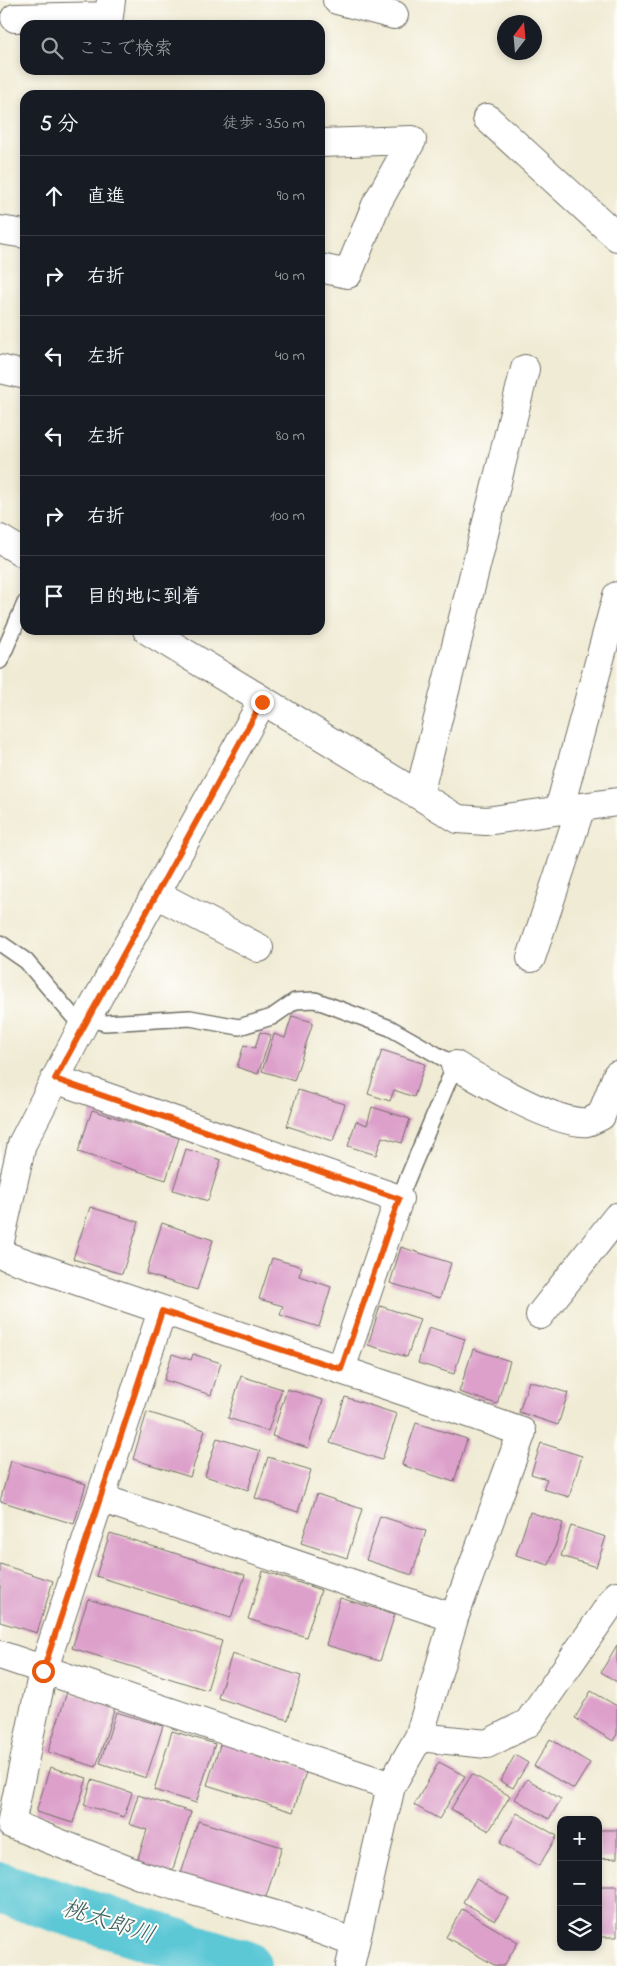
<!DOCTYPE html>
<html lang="ja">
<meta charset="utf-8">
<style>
:root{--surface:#171b24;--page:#20242c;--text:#f1f3f6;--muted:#9ea1a6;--line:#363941}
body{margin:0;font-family:"Indie Flower","Klee One",sans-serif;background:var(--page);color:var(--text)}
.controls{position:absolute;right:15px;bottom:15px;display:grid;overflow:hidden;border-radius:10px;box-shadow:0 2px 8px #0003}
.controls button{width:45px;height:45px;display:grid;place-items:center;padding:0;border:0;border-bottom:1px solid var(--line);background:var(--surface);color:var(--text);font:25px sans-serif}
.compass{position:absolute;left:497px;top:15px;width:45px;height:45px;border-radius:50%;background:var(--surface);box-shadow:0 2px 8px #0003;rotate:16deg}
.stop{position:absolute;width:15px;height:15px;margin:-11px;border:4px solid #ea580c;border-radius:50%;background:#fff}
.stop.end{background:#ea580c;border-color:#fff;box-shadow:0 1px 5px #0008}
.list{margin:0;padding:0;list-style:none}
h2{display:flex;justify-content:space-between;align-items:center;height:65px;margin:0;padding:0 20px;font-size:21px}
h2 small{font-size:16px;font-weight:400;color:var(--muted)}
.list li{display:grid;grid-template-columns:32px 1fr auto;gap:15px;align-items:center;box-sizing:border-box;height:80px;padding:0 20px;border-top:1px solid var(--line)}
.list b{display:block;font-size:19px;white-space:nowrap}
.list em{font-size:16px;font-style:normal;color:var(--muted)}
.icon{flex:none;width:28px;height:28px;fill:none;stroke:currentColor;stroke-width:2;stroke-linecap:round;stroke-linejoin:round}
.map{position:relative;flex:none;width:617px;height:1966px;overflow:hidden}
.search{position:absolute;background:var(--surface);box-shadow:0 2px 8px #0003;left:20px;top:20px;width:305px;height:55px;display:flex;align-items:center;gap:12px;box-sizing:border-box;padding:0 18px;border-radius:15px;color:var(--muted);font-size:19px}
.panel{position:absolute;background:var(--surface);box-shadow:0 2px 8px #0003;left:20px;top:90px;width:305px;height:545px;border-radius:15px}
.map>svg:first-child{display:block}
</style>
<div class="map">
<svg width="617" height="1966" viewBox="0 0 617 1966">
<rect width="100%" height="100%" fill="#fdfcf7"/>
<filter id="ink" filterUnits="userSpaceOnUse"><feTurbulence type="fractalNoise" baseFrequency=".02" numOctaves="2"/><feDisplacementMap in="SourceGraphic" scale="10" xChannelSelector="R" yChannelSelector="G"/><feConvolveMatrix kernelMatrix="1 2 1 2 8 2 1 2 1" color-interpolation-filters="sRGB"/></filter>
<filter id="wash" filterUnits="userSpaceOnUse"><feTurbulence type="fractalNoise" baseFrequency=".0096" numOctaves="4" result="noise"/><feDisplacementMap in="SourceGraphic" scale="20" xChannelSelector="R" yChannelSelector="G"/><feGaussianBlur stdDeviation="1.12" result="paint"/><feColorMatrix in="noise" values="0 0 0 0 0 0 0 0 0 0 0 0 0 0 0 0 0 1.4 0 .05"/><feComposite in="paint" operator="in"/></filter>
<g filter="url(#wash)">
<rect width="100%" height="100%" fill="#f0ebd4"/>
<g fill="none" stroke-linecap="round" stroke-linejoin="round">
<path stroke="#5cc7d5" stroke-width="52" d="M0 1888 245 1966"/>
</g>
<g id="blocks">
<path fill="#dda0cb" d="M292 1016 313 1022 294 1081 262 1071 274 1034 285 1038Z
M260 1032 271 1035 258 1074 237 1067 244 1045 255 1048Z
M382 1050 425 1064 414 1097 394 1090 390 1101 368 1094Z
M298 1090 345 1104 333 1141 287 1126Z
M372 1107 410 1119 402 1143 382 1137 376 1155 348 1146 356 1121 367 1125Z
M92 1110 179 1138 166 1180 78 1152Z
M186 1149 221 1160 208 1201 173 1190Z
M90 1207 139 1222 122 1274 73 1259Z
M162 1223 213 1240 197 1290 146 1274Z
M401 1247 451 1263 440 1298 390 1283Z
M272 1258 302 1267 299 1276 331 1287 319 1327 280 1315 283 1306 259 1299Z
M380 1306 420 1319 407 1357 368 1345Z
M429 1327 465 1339 454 1374 418 1363Z
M473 1349 510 1361 497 1404 459 1392Z
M172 1354 191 1360 193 1354 221 1363 211 1395 164 1380Z
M241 1376 282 1389 268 1431 228 1418Z
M529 1381 568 1393 558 1425 519 1412Z
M287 1389 323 1400 308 1448 272 1436Z
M345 1397 397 1414 382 1460 330 1443Z
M147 1412 205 1430 190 1477 133 1459Z
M416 1423 467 1439 454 1482 402 1465Z
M217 1438 260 1451 248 1490 205 1476Z
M541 1443 582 1456 569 1497 543 1489 547 1479 531 1474Z
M268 1457 311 1470 298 1512 255 1498Z
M11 1461 86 1484 74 1524 0 1501Z
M317 1494 362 1509 347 1558 301 1543Z
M530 1512 563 1523 549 1565 516 1555Z
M380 1516 426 1531 412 1575 366 1560Z
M571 1526 606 1537 596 1567 561 1556Z
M110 1533 245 1575 231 1618 96 1576Z
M0 1564 53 1581 37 1633 0 1622Z
M263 1571 321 1590 306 1637 248 1619Z
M340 1598 395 1614 380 1661 326 1645Z
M88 1599 222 1641 207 1690 72 1648Z
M617 1645V1682L601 1672Z
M232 1654 301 1676 288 1720 218 1698Z
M591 1691 617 1706V1734L613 1741 575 1718Z
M67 1692 115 1707 96 1767 48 1752Z
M116 1712 163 1726 146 1778 100 1763Z
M172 1731 215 1744 196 1803 154 1790Z
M550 1739 590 1763 574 1789 534 1766Z
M221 1742 307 1769 293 1812 207 1785Z
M515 1755 528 1763 513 1788 500 1781Z
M439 1762 465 1776 439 1819 414 1805Z
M50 1767 87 1778 73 1823 36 1812Z
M472 1774 510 1796 489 1831 451 1809Z
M527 1779 561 1799 549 1819 515 1799Z
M92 1780 132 1793 124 1817 84 1805Z
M138 1795 191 1812 171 1875 136 1864 147 1830 129 1824Z
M517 1813 557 1836 539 1866 500 1843Z
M198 1821 282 1847 263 1906 179 1880Z
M599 1830H617V1858L599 1859Z
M476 1879 509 1898 495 1921 463 1902Z
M598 1886H617V1937H598Z
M462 1909 518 1942 504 1966H496L446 1937Z"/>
</g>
</g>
<g filter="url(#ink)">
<use href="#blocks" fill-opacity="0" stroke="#706e66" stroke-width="1"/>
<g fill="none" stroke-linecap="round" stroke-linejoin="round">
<g stroke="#706e66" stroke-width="18">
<path id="lane" d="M0 661 25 603
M0 943 26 961 82 1027
M87 1018 105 1023 190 1018 239 1027 272 1017 295 1001 315 1000 390 1028 455 1065 399 1199"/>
</g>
<g stroke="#706e66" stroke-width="30">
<path id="street" d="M337 0 394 15
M15 18 109 16 111 0
M487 118 617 237
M320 143 412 140
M0 230 25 234
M320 268 348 274 376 205 412 140
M0 369 25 375
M0 539 25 554
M147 630 458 819 486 821 617 802
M419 795 525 369
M559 810 617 596
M156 894 259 948
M531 958 581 807
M455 1065C482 1081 556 1125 587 1122 591 1121 597 1118 601 1116L617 1075
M55 1079 399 1199 341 1369
M0 1241 22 1144 82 1027 262 702
M0 1254C173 1315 349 1371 522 1432L454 1618 419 1737 391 1786 350 1966
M162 1311 43 1671 11 1824 142 1876 296 1921 355 1943
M540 1315 617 1217
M100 1498 454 1618
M0 1655 391 1786
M419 1737 487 1744 528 1723 617 1595"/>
</g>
<use href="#lane" stroke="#fff" stroke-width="15"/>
<use href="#street" stroke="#fff" stroke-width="28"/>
</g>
</g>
<g fill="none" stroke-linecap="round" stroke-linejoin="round" filter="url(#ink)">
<path stroke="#ea580c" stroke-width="6" d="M43 1671 162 1311 341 1369 399 1199 55 1079 262 702"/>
</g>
<g text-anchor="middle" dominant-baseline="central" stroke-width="4" stroke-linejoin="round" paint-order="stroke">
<g font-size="24" font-style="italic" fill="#3c6266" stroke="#fdfcf7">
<text transform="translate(108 1923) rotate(18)">桃太郎川</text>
</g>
</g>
</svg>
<div class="controls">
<button>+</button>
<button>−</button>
<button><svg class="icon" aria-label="layers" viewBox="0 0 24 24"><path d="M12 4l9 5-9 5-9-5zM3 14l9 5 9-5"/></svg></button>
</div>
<svg class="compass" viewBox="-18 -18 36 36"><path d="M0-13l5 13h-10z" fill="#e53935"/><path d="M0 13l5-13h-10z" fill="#9ea1a6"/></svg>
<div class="stop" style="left:43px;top:1671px"></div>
<div class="stop end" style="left:262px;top:702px"></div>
<div class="search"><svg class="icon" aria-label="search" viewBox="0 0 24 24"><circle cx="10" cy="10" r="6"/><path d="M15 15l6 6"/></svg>ここで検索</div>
<section class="panel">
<h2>5 分<small>徒歩 · 350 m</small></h2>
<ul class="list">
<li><svg class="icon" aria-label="ahead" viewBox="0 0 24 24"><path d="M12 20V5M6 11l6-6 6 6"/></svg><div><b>直進</b></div><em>90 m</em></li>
<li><svg class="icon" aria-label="right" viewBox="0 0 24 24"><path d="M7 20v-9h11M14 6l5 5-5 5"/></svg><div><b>右折</b></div><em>40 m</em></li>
<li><svg class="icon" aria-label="left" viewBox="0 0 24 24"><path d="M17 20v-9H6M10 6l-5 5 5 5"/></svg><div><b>左折</b></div><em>40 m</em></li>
<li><svg class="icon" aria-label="left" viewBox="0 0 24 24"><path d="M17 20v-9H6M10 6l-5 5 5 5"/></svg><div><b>左折</b></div><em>80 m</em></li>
<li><svg class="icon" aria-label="right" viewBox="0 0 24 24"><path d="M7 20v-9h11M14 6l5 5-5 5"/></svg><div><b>右折</b></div><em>100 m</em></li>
<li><svg class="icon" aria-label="arrive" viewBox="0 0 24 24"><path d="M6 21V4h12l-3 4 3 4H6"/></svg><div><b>目的地に到着</b></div></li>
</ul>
</section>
</div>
